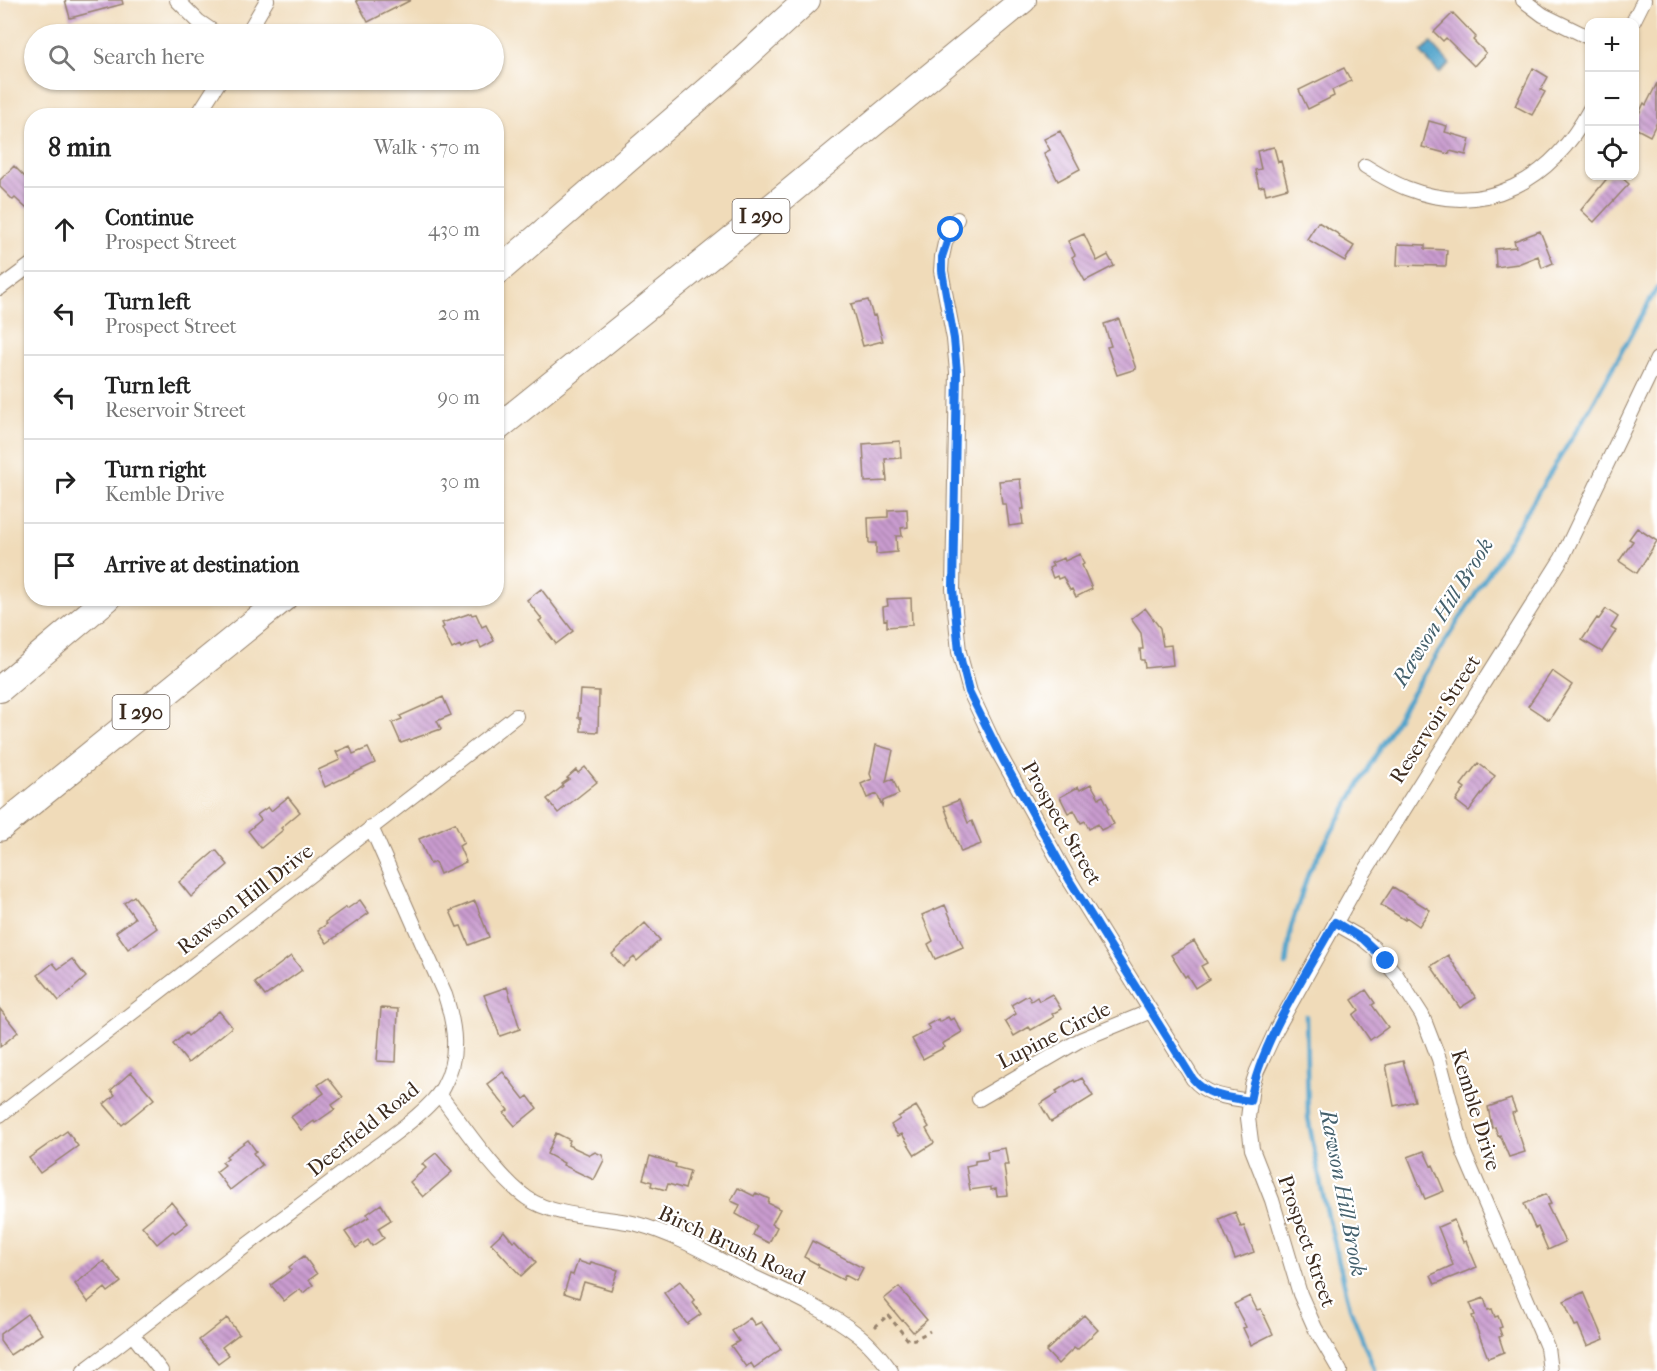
<!DOCTYPE html>
<meta charset="utf-8">
<style>
:root{--surface:#fff;--page:#f6f6f6;--text:#222;--muted:#767676;--line:#e0e0e0}
body{margin:0;font-family:"IM FELL French Canon",serif;background:var(--page);color:var(--text)}
.controls{position:absolute;right:18px;top:18px;display:grid;overflow:hidden;border-radius:12px;box-shadow:0 2px 4px #0004}
.controls button{width:54px;height:54px;display:grid;place-items:center;padding:0;border:0;border-bottom:2px solid var(--line);background:var(--surface);color:var(--text);font:30px sans-serif}
.stop{position:absolute;width:18px;height:18px;margin:-14px;border:4px solid #1a73e8;border-radius:50%;background:#fff}
.stop.end{background:#1a73e8;border-color:#fff;box-shadow:0 2px 6px #0008}
.list{margin:0;padding:0;list-style:none}
h2{display:flex;justify-content:space-between;align-items:center;height:78px;margin:0;padding:0 24px;font-size:26px}
h2 small{font-size:20px;font-weight:400;color:var(--muted)}
.list li{display:grid;grid-template-columns:39px 1fr auto;gap:18px;align-items:center;box-sizing:border-box;height:84px;padding:0 24px;border-top:2px solid var(--line)}
.list b{display:block;font-size:22px;white-space:nowrap}
.list p{margin:0;font-size:20px;white-space:nowrap;color:var(--muted)}
.list em{font-size:20px;font-style:normal;color:var(--muted)}
.icon{flex:none;width:33px;height:33px;fill:none;stroke:currentColor;stroke-width:2;stroke-linecap:round;stroke-linejoin:round}
.map{position:relative;flex:none;width:1657px;height:1371px;overflow:hidden}
.search{position:absolute;background:var(--surface);box-shadow:0 2px 4px #0004;left:24px;top:24px;width:480px;height:66px;display:flex;align-items:center;gap:15px;box-sizing:border-box;padding:0 21px;border-radius:33px;color:var(--muted);font-size:22px}
.panel{position:absolute;background:var(--surface);box-shadow:0 2px 4px #0004;left:24px;top:108px;width:480px;height:498px;border-radius:24px}
.map>svg:first-child{display:block}
</style>
<div class="map">
<svg width="1657" height="1371" viewBox="0 0 1657 1371">
<defs>
<pattern id="building-back-hatch" width="6" height="6" patternUnits="userSpaceOnUse" patternTransform="scale(1.5)"><rect width="6" height="6" fill="#c99bcf"/><path d="M-1 5l2 2M0 0l6 6M5-1l2 2" fill="none" stroke="#a47fa7"/></pattern>
</defs>
<rect width="100%" height="100%" fill="#fff"/>
<filter id="ink" filterUnits="userSpaceOnUse"><feTurbulence type="fractalNoise" baseFrequency=".0167" numOctaves="2"/><feDisplacementMap in="SourceGraphic" scale="12" xChannelSelector="R" yChannelSelector="G"/><feConvolveMatrix kernelMatrix="1 2 1 2 8 2 1 2 1" color-interpolation-filters="sRGB"/></filter>
<filter id="wash" filterUnits="userSpaceOnUse"><feTurbulence type="fractalNoise" baseFrequency=".008" numOctaves="4" result="noise"/><feDisplacementMap in="SourceGraphic" scale="24" xChannelSelector="R" yChannelSelector="G"/><feGaussianBlur stdDeviation="1.35" result="paint"/><feColorMatrix in="noise" values="0 0 0 0 0 0 0 0 0 0 0 0 0 0 0 0 0 1.4 0 .05"/><feComposite in="paint" operator="in"/></filter>
<g filter="url(#wash)">
<rect width="100%" height="100%" fill="#f0dbb9"/>
<path fill="#4fa3cb" stroke="#456674" stroke-width="1.5" d="M1431 43 1450 64 1439 73 1421 53Z"/>
<g fill="none" stroke-linecap="round" stroke-linejoin="round">
<path stroke="#4fa3cb" stroke-width="4.5" d="M1286 965 1291 927 1309 871 1405 705 1495 563 1589 410 1657 288
M1306 1016 1308 1117 1322 1191 1350 1308 1375 1371"/>
</g>
<g id="blocks">
<path fill="url(#building-back-hatch)" d="M65 0H122L123 4 70 18Z
M356 0H411L368 22Z
M1453 13 1476 37 1473 40 1486 53 1474 66 1446 38 1443 41 1434 32Z
M1344 68 1351 81 1332 90 1334 96 1308 109 1299 90Z
M1533 68 1548 77 1541 90 1545 92 1532 115 1515 106Z
M1657 83V122L1650 136 1635 128V122L1644 103 1646 105Z
M1429 121 1447 126 1445 132 1470 139 1466 155 1450 151 1449 154 1422 147Z
M1060 131 1080 169 1058 181 1044 153 1050 150 1044 139Z
M1274 147 1278 162 1281 161 1288 188 1266 194 1264 186 1259 187 1255 170 1261 169 1257 151Z
M14 166 32 184V202L26 208 15 198 13 200 0 187V180Z
M1609 176H1620L1629 184 1594 222 1581 210Z
M1318 222 1340 235 1339 237 1354 246 1345 261 1307 239Z
M1540 231 1553 263 1542 268 1538 256 1518 264 1496 267 1495 249 1516 247 1514 241Z
M1084 234 1097 261 1108 255 1114 266 1085 281 1072 257 1075 255 1068 241Z
M1398 244 1425 245V249L1447 250 1446 266 1397 265Z
M868 300 873 316 875 315 883 341 863 346 851 304Z
M1119 319 1136 369 1117 375 1107 347 1111 346 1104 324Z
M900 441 901 458 885 459 887 481 865 482 863 444Z
M1020 479 1024 509H1021L1023 524 1009 526 1006 504H1002L999 481Z
M907 509 908 527 901 528 902 536H896L897 552 876 554V543H869L868 518 888 517V510Z
M1637 528 1657 541 1637 573 1619 561 1633 541 1629 539Z
M1080 554 1084 564 1082 565 1092 589 1076 597 1072 589 1070 590 1063 577 1058 579 1057 576 1053 578 1049 568 1053 566 1051 563 1064 558 1065 561Z
M541 589 573 631 556 644 539 621 542 619 527 600Z
M911 598 912 625 887 627V619L884 620 883 607 888 606 887 599Z
M1145 608 1160 628 1163 646 1171 645 1173 665 1145 668 1144 660H1141L1140 649H1143L1141 633 1131 619Z
M1606 609 1618 617 1611 628 1616 631 1602 652 1582 640 1597 618 1599 619Z
M471 613 472 615 476 614 482 627 486 625 494 641 481 648 478 641 461 648 460 645 452 649 442 628 444 627 442 623Z
M1552 671 1572 685 1549 720 1528 706Z
M580 690 599 691 598 732 581 731V718H578Z
M443 697 451 715 437 721 441 729 401 743 392 723 402 719 400 716Z
M876 745 893 750 886 782 893 779 899 794 883 801 882 806 877 794 867 798 861 784 872 779 870 774Z
M350 746 353 754 368 748 375 763 325 787 318 770 340 760 336 752Z
M1478 763 1495 776 1469 811 1456 801 1465 788 1461 785Z
M585 767 597 782 558 813 547 799 563 786 562 784 569 779 567 778 576 770 578 773Z
M1091 784 1099 798 1103 796 1109 808 1107 810 1114 824 1101 830 1098 824 1089 829 1085 821 1081 823 1074 810 1068 813 1060 797 1078 787 1080 790Z
M288 797 300 812 281 828 283 830 261 848 248 831 261 820 257 815 268 807 271 811Z
M959 800 968 823 972 821 981 844 961 852 944 806Z
M455 823 464 843 459 846 466 862 440 874 435 862 430 864 419 839Z
M216 850 228 865 191 897 179 882Z
M1393 887 1430 910 1419 926 1406 917 1405 920 1381 905Z
M134 896 157 928 128 949 116 932 135 918 124 903Z
M360 900 369 913 327 943 318 930 327 924 325 922 346 907 347 909Z
M475 901 489 937 469 945 461 926 457 927 450 911Z
M945 905 963 947 935 959 928 944 933 941 922 915Z
M645 923 660 940 637 961 634 957 623 967 612 954Z
M1194 941 1207 963 1201 966 1209 979 1195 988 1187 975 1185 977 1171 955Z
M1448 955 1476 998 1460 1008 1431 966Z
M291 956 302 970 265 996 255 983Z
M72 959 86 977 59 1001 38 975 53 963 58 969Z
M507 987 520 1029 500 1036 484 995Z
M1366 990 1375 1003 1372 1005 1388 1027 1370 1040 1353 1015 1359 1010 1352 1000Z
M1052 994 1061 1009 1052 1014 1054 1017 1031 1030 1029 1027 1014 1036 1005 1021 1016 1014 1011 1005 1028 995 1031 1001 1037 997 1039 1001Z
M381 1008 398 1009 396 1062 377 1061Z
M0 1009 18 1032 0 1047Z
M219 1011 232 1027 188 1063 173 1044 186 1033 188 1036Z
M948 1017 950 1020 954 1018 962 1032 942 1044 945 1047 923 1059 912 1039 930 1029 927 1025 938 1019 939 1022Z
M1403 1061 1415 1101 1394 1106 1386 1065Z
M131 1072 154 1099 122 1125 104 1104 115 1095 111 1090Z
M503 1072 524 1099 528 1096 537 1108 515 1126 504 1113 508 1110 487 1084Z
M328 1078 343 1097 332 1105 335 1109 315 1123 314 1121 301 1130 291 1117 324 1093 318 1085Z
M1082 1078 1093 1096 1051 1122 1040 1104 1058 1093 1056 1091 1074 1080 1075 1082Z
M1511 1099 1516 1112 1512 1113 1525 1152 1509 1157 1500 1135 1498 1136 1495 1127 1492 1128 1488 1107Z
M916 1106 929 1127 926 1129 934 1143 915 1155 902 1134 898 1136 891 1125 900 1119 898 1117Z
M67 1131 78 1146 40 1173 29 1158Z
M556 1133 570 1140 568 1145 590 1155 595 1152 602 1155 604 1160 594 1180 563 1165 564 1163 547 1154Z
M248 1140 256 1151 253 1153 262 1165 230 1190 216 1172 225 1165 222 1162 228 1158 226 1156Z
M1005 1148 1008 1165H1004L1008 1195 997 1196 996 1189 991 1190V1187L970 1190 966 1166 975 1164V1161L988 1159 987 1151Z
M1424 1151 1431 1166 1433 1165 1444 1191 1425 1199 1408 1157Z
M436 1153 452 1172 423 1197 410 1182 426 1168 422 1164Z
M650 1156 676 1164 675 1167 690 1171 685 1189 668 1184 666 1190 651 1186 652 1182 643 1179Z
M738 1188 754 1196 756 1193 769 1199 768 1203 780 1209 772 1224 777 1227 769 1243 753 1235 757 1226 736 1214 740 1205 731 1201Z
M1546 1194 1551 1204 1547 1205 1565 1242 1548 1250 1538 1227 1535 1228 1524 1204Z
M171 1202 188 1223 175 1233 173 1231 157 1244 142 1226Z
M381 1204 391 1220 378 1228 384 1238 372 1246 368 1240 356 1248 345 1232 369 1217 367 1214Z
M1235 1212 1241 1227 1244 1226 1254 1252 1235 1259 1219 1219Z
M1454 1220 1463 1242 1466 1241 1477 1267 1435 1284 1431 1275 1453 1265 1438 1227Z
M504 1231 513 1242 516 1240 536 1262 521 1276 491 1243Z
M812 1241 863 1268 856 1281 845 1275 843 1280 818 1267 819 1265 804 1257Z
M304 1256 317 1274 309 1280 313 1285 303 1293 300 1289 284 1301 271 1285 291 1270 289 1267Z
M104 1261 121 1282 108 1292 105 1288 88 1302 75 1284Z
M578 1261 590 1265 591 1262 618 1270 611 1290 584 1282 579 1298 564 1293 570 1274 573 1275Z
M680 1281 695 1301 693 1303 701 1314 687 1324 664 1293Z
M899 1287 927 1320 913 1332 903 1320 902 1321 884 1299Z
M1584 1292 1604 1339 1587 1346 1578 1325 1575 1326 1564 1301Z
M1250 1296 1257 1310 1261 1309 1273 1334 1251 1345 1243 1328 1246 1327 1234 1304Z
M1484 1298 1488 1310 1492 1309 1495 1317 1498 1316 1502 1327 1499 1328 1502 1336 1499 1337 1504 1352 1488 1358 1472 1316 1475 1315 1470 1303Z
M27 1314 42 1334 10 1355 0 1341V1334Z
M1084 1315 1098 1330 1077 1350 1074 1348 1058 1364 1046 1351Z
M227 1318 239 1334 222 1347 229 1355 218 1363 199 1340Z
M750 1318 755 1325 761 1322 781 1349 754 1368 751 1363 746 1367 731 1346 739 1341 732 1331Z"/>
</g>
</g>
<g filter="url(#ink)">
<use href="#blocks" fill-opacity="0" stroke="#96826c" stroke-width="1.5"/>
<g fill="none" stroke-linecap="round" stroke-linejoin="round">
<g stroke="#96826c" stroke-width="16">
<path id="street" d="M177 0 198 21 217 34
M1523 0 1543 15 1590 38
M1633 22 1644 0
M247 34 267 0
M197 116 220 80
M1365 166C1378 174 1391 182 1406 188 1486 219 1552 180 1590 109
M957 219 945 243 942 257 941 271 954 339 957 372 953 589 959 652 970 692 996 748 1070 881 1193 1079C1208 1097 1228 1097 1249 1101
M0 288 32 264
M1335 923 1363 939 1374 948 1397 976 1422 1015 1439 1059 1464 1153 1542 1335 1547 1347 1550 1371
M439 1094C462 1124 497 1177 527 1198 555 1218 604 1216 637 1224 675 1234 710 1255 745 1273 783 1291 824 1308 857 1334 871 1344 881 1357 891 1371
M979 1099 1080 1040 1151 1011
M0 1115 516 716
M133 1335 161 1371
M84 1371C135 1333 185 1293 235 1254 277 1222 320 1191 362 1158 385 1140 430 1111 443 1087 460 1056 455 1026 445 995L371 827
M1340 1371 1315 1328 1300 1294 1272 1200 1252 1149 1248 1118 1252 1086 1257 1071 1277 1028 1359 881 1562 558 1657 359"/>
</g>
<g stroke="#96826c" stroke-width="28">
<path id="highway" d="M496 273 721 79 807 0
M496 429 763 214 1023 0
M0 689 108 598
M0 828 284 598"/>
</g>
<path stroke="#96826c" stroke-width="3" stroke-dasharray="4.5 4.5" stroke-linecap="butt" d="M875 1327 888 1315 908 1340 915 1339 930 1331"/>
<use href="#street" stroke="#fff" stroke-width="14"/>
<use href="#highway" stroke="#fff" stroke-width="26"/>
</g>
</g>
<g fill="none" stroke-linecap="round" stroke-linejoin="round" filter="url(#ink)">
<path stroke="#1a73e8" stroke-width="8" d="M951 230 942 257V271L954 339 957 372 953 589 959 652 969 692 1003 760 1070 881 1193 1079C1208 1097 1228 1097 1250 1101 1261 1041 1305 976 1335 922L1363 939 1386 961"/>
</g>
<g text-anchor="middle" dominant-baseline="central" stroke-width="4.5" stroke-linejoin="round" paint-order="stroke">
<g fill="#fff" stroke="#766a62" stroke-width="1.5">
<rect x="732.5" y="199" width="57" height="34" rx="4.5"/>
<rect x="112.5" y="695" width="57" height="34" rx="4.5"/>
</g>
<g font-size="20" font-weight="bold" fill="#3b2a1e">
<text x="761" y="216">I 290</text>
<text x="141" y="712">I 290</text>
</g>
<g font-size="21" fill="#3b2a1e" stroke="#fff">
<text transform="translate(1435 719) rotate(-57)">Reservoir Street</text>
<text transform="translate(1062 823) rotate(60)">Prospect Street</text>
<text transform="translate(245 899) rotate(-38)">Rawson Hill Drive</text>
<text transform="translate(1054 1035) rotate(-27)">Lupine Circle</text>
<text transform="translate(1476 1110) rotate(73)">Kemble Drive</text>
<text transform="translate(363 1129) rotate(-39)">Deerfield Road</text>
<text transform="translate(1307 1241) rotate(71)">Prospect Street</text>
<text transform="translate(732 1245) rotate(25)">Birch Brush Road</text>
</g>
<g font-size="22" font-style="italic" fill="#44606c" stroke="#fff">
<text transform="translate(1443 612) rotate(-58)">Rawson Hill Brook</text>
<text transform="translate(1343 1193) rotate(79)">Rawson Hill Brook</text>
</g>
</g>
</svg>
<div class="controls">
<button>+</button>
<button>−</button>
<button><svg class="icon" aria-label="locate" viewBox="0 0 24 24"><circle cx="12" cy="12" r="6"/><path d="M12 2v4M12 18v4M2 12h4M18 12h4"/></svg></button>
</div>
<div class="stop" style="left:951px;top:230px"></div>
<div class="stop end" style="left:1386px;top:961px"></div>
<div class="search"><svg class="icon" aria-label="search" viewBox="0 0 24 24"><circle cx="10" cy="10" r="6"/><path d="M15 15l6 6"/></svg>Search here</div>
<section class="panel">
<h2>8 min<small>Walk · 570 m</small></h2>
<ul class="list">
<li><svg class="icon" aria-label="ahead" viewBox="0 0 24 24"><path d="M12 20V5M6 11l6-6 6 6"/></svg><div><b>Continue</b><p>Prospect Street</p></div><em>430 m</em></li>
<li><svg class="icon" aria-label="left" viewBox="0 0 24 24"><path d="M17 20v-9H6M10 6l-5 5 5 5"/></svg><div><b>Turn left</b><p>Prospect Street</p></div><em>20 m</em></li>
<li><svg class="icon" aria-label="left" viewBox="0 0 24 24"><path d="M17 20v-9H6M10 6l-5 5 5 5"/></svg><div><b>Turn left</b><p>Reservoir Street</p></div><em>90 m</em></li>
<li><svg class="icon" aria-label="right" viewBox="0 0 24 24"><path d="M7 20v-9h11M14 6l5 5-5 5"/></svg><div><b>Turn right</b><p>Kemble Drive</p></div><em>30 m</em></li>
<li><svg class="icon" aria-label="arrive" viewBox="0 0 24 24"><path d="M6 21V4h12l-3 4 3 4H6"/></svg><div><b>Arrive at destination</b></div></li>
</ul>
</section>
</div>
